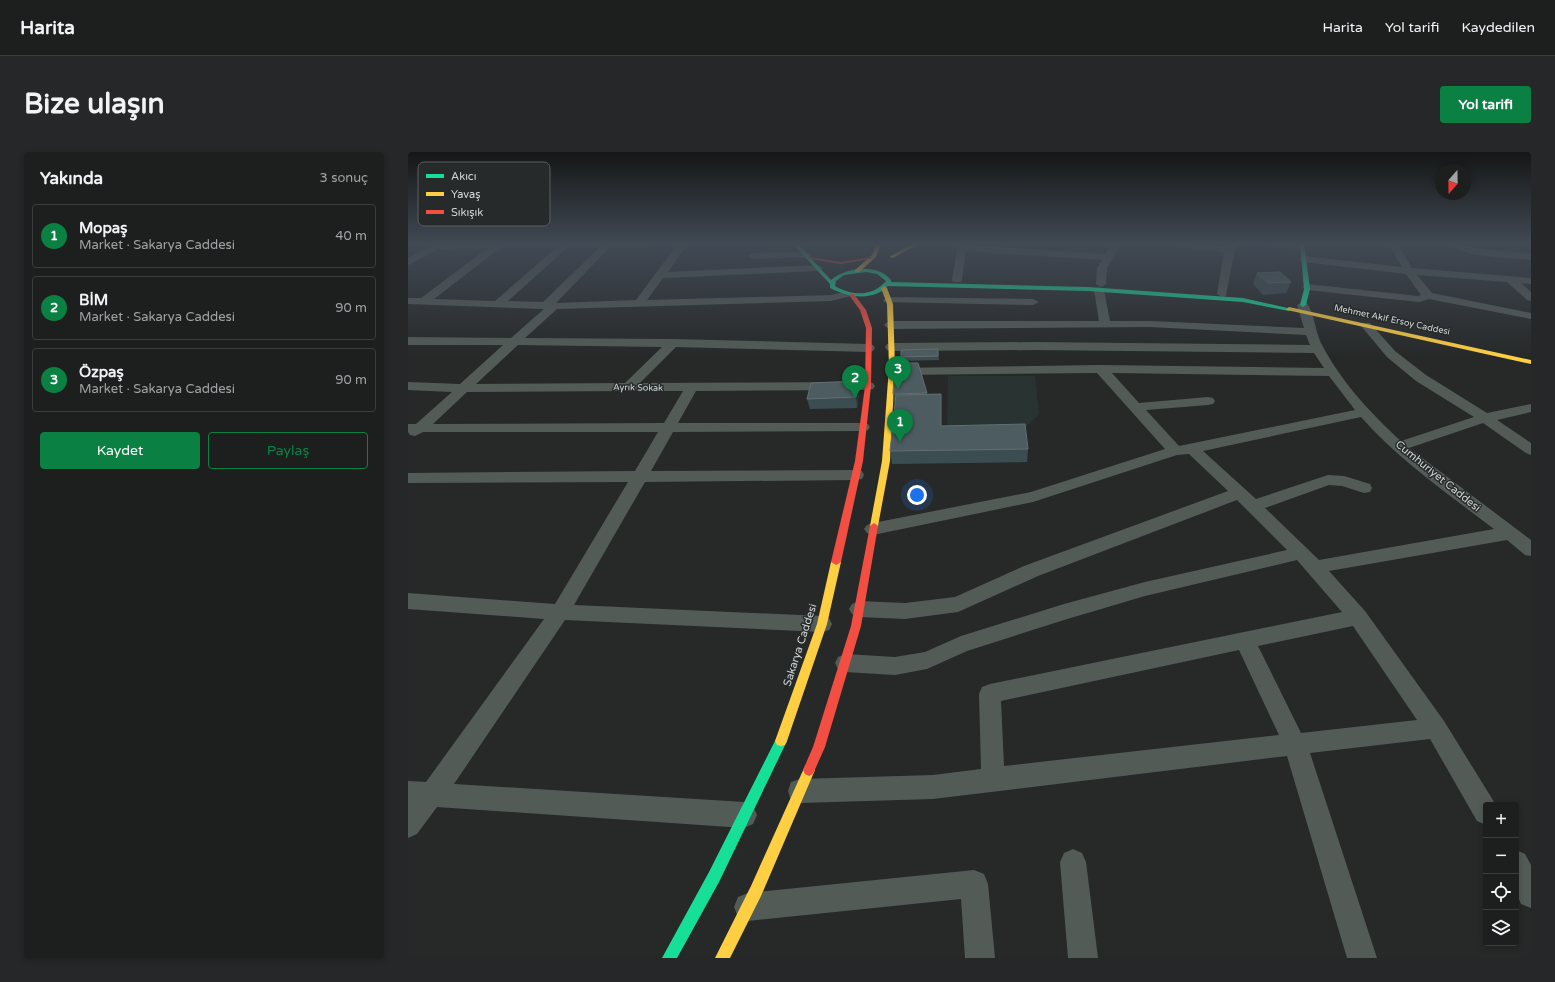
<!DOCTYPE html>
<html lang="tr">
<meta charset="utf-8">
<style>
:root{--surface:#1d1f1f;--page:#252728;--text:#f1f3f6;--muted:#a0a2a4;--line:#3b3d3d;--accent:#0b8043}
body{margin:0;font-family:"Varela Round",sans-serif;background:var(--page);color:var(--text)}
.controls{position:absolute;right:12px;bottom:12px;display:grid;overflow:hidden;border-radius:4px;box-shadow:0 2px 6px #0003}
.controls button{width:36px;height:36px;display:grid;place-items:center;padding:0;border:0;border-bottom:1px solid var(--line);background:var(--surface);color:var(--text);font:20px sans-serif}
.compass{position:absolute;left:1027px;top:12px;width:36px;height:36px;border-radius:50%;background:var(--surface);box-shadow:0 2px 6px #0003;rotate:200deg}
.you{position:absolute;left:509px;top:343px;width:14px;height:14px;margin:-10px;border:3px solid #fff;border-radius:50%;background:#1a73e8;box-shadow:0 0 0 6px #1a73e833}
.badge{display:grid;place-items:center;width:26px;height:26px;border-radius:50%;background:var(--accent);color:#fff;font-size:13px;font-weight:700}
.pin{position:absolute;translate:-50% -33px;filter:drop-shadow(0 1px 2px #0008)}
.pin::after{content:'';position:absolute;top:21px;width:14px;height:12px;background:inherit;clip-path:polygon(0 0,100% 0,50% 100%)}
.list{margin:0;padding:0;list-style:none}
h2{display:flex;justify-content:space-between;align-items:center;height:52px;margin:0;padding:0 16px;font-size:17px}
h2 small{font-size:13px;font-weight:400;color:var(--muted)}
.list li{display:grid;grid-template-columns:26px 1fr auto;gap:12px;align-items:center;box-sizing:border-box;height:64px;margin:0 8px 8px;padding:0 8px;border:1px solid var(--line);border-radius:4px}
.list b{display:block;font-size:15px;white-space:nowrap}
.list p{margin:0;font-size:13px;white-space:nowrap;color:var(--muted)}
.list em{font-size:13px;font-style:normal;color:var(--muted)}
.actions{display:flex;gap:8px;padding:12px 16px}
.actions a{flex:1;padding:9px 0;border:1px solid var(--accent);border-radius:4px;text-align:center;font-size:14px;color:var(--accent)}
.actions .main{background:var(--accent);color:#fff}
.icon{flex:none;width:22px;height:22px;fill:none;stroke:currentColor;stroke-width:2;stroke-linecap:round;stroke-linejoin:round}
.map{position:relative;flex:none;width:1123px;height:806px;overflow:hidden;border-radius:4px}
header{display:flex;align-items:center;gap:24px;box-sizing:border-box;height:56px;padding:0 20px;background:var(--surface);border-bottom:1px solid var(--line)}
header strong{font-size:19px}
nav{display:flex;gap:22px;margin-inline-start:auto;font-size:14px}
.intro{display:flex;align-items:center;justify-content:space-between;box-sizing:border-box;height:96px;padding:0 24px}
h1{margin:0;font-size:28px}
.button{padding:10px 18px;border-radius:4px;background:var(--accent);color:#fff;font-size:14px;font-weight:700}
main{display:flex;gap:24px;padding:0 24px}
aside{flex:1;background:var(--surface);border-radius:4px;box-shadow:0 2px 6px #0003}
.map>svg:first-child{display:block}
</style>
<header>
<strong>Harita</strong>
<nav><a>Harita</a><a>Yol tarifi</a><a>Kaydedilen</a></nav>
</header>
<div class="intro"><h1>Bize ulaşın</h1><a class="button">Yol tarifi</a></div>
<main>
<aside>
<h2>Yakında<small>3 sonuç</small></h2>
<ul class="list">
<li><span class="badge">1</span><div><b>Mopaş</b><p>Market · Sakarya Caddesi</p></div><em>40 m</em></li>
<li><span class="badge">2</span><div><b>BİM</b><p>Market · Sakarya Caddesi</p></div><em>90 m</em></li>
<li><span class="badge">3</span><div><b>Özpaş</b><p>Market · Sakarya Caddesi</p></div><em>90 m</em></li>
</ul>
<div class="actions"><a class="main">Kaydet</a><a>Paylaş</a></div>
</aside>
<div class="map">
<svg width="1123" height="806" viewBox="0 0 1123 806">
<rect width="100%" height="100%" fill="#272929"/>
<path fill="#283332" d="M540 224H627L631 262 610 283 539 284Z"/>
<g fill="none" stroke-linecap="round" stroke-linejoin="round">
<path fill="#535b57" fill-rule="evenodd" d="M30 91H371L366 94H278L260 120 410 113 415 116 410 119 255 126 239 148 423 143 439 139 444 142 443 144 423 149 149 157 117 186 265 187 461 192 465 193 467 196 465 199 461 200 268 195 232 231 460 230 465 231 467 234 465 237 460 238 288 239 270 271H455L460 272 462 275 460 278 455 279 265 280 243 319 448 318 454 319 456 323 454 327 448 328 237 330 166 453 414 464 421 466 424 472 421 478 414 480 157 468 46 632 336 650 345 654 349 663 345 672 336 676 29 655 9 682 0 686V629L18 630 136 467 0 457V441L147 452 220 330 0 331V321L227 319 250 280H15L7 284 2 283 0 280V272H8L44 240 0 238V230L52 232 95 193H0V185L103 186 136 157 0 152V146H13L80 96 31 97 0 113V106ZM268 94 228 148 148 151 202 95ZM149 95 87 149 26 147 92 96ZM160 95H192L135 150 100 149ZM110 193 254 195 217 231 68 232ZM221 239H275L256 271 25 272 59 240Z
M548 91H558V93L697 102 703 91H713L699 116 698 132 693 135 688 132 689 116 694 108 558 99 554 128 553 130H545L544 128 549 96Z
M759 91H788L819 95 820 91H830L826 101 818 144 814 145 809 142 816 100 764 94Z
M983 91H995L991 94 1004 116 1123 126V132L1113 131 1123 140V149L1119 148 1099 130 1009 123 1024 141 1123 161V167L1021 147 1011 150 899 138 894 135 899 132 1010 144 1013 143 998 122 896 110 891 107 896 104 994 115 981 93Z
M1039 91H1049L1059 95 1123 102V108C1104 106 1050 105 1039 91Z
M398 100 401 101 403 103 401 105 345 107 340 104 345 101Z
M691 135 696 138 702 169H742L896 176 889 153 895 150 899 151C907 163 907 179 913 191 932 228 962 261 993 289L1066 265 1008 229 979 205 954 175 952 173 954 171H962L987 199 1018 223 1079 261 1123 252V260L1089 268 1123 291V303L1118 301 1075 271 1001 296 1123 388V404L1117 403 1099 388 921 419 957 459 1036 569 1088 653H1078V673L1069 669 1022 587 902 601 969 806H939L879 604 525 647 392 651 383 648 380 639 383 630 392 627 525 623 573 617 571 542 574 535 582 532 934 460 889 408 737 444 656 468 559 499 519 517 487 523 437 520 430 517 427 511 430 505 437 502 487 505 517 500 553 484 656 452 737 430 879 398 829 348 630 424 550 460 497 467 451 465 444 462 441 457 444 452 451 449 497 451 547 445 616 414 820 339 781 302 769 303 625 350 465 383 459 381 456 377 459 373 465 371 623 340 757 297 689 221 488 223 483 222 482 219 483 216 693 213 916 216 906 201 626 198 483 199 479 198 477 195 479 192 483 191 626 190 902 193 898 183 742 175 482 177 478 175 476 173 478 171 482 169H691L686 138ZM704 221 921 224 947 258 771 294 738 258 800 253 805 252 807 249 805 246 800 245 731 251ZM953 265C992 309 1040 342 1086 377L911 408 857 356 921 333 934 334 956 341 962 340 964 336 962 332 936 324 920 323 848 347 795 299ZM945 474 1009 568 893 581 850 494ZM831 498 871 583 596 614 593 549Z
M480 145 625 147 631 150 625 153 476 150 475 148Z
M665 697 674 701 678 710 690 806H660L652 710 656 701Z
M1108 698 1117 702 1123 713V756L1113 752 1108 740Z
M566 718 576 722 580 732 587 806H557L553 747 340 769 330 765 326 755 330 745 340 741Z"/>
<path fill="#16e098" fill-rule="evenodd" d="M384 91H389L423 128C438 115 470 111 483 128V130L680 135 835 146 884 157 881 159 835 150 680 139 480 134C465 150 439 145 422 136V132ZM458 120 469 122 478 129C464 145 444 144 427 134L428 129 436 123Z
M892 91H896L902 137 898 153 895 155 892 153 896 137Z
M373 584 377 585 379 589 311 730 269 806H254L301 720 369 585Z"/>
<path fill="#ffcf43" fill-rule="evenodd" d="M469 91H473L468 105 451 120H447V118L464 103Z
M506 91H512L485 106 481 105Z
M476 134 479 136 485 152 487 215 482 309 470 374 466 377 462 374 474 309 481 215 479 152 473 136Z
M881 155 1123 208V212L879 158 878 157Z
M428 407 433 410 419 472 379 589 377 593 373 594 369 593 367 589 409 472 423 410Z
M401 612 405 614 407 618 353 744 322 806H307L343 734 397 614Z"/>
<path fill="#f24e42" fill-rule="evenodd" d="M400 105 433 110 464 105 466 106 433 112 402 107H400Z
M442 142H446L458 158 464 176 463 234 455 309 433 410 428 413 423 410 447 309 457 234 458 176 452 158 441 143Z
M466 371 470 374 453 474 417 595 405 622 401 624 397 622 395 618 405 595 443 474 462 374Z"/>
</g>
<path fill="#3c4d52" d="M842 91H892L889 97 842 93Z
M849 121 883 130 878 141 855 143 845 132Z
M530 197 531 208 493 209V205Z
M450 229 451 239 449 256 402 257 399 247Z
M519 241V242H533V274L620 297 619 310 484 312 482 299 487 252 485 242Z"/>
<path fill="#2d393c" d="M450 229 451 239 449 256 448 245Z"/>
<path fill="#4d5c60" stroke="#626f73" d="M872 120 883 130 860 131 849 121Z
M530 197V204L493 205V198Z
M487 211H510L519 241 485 242Z
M450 229 448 245 399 247 403 231Z
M533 242V274L617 272 620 297 482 299 488 243Z"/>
<linearGradient id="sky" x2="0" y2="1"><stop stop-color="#151717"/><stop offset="0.45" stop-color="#414954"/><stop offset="1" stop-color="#414954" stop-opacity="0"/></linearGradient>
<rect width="1123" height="204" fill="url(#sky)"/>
<g text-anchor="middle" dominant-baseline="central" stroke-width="3" stroke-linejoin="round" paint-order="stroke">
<g font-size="9" fill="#d3d6d6" stroke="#262a2a">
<text transform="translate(984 168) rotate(12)">Mehmet Akif Ersoy Caddesi</text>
<text transform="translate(230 236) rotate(1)">Ayrık Sokak</text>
</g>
<g font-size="11" fill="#d3d6d6" stroke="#262a2a">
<text transform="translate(1030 324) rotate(39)">Cumhuriyet Caddesi</text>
<text transform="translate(392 493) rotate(-72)">Sakarya Caddesi</text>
</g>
</g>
<rect x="10" y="10" width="132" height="64" rx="6" fill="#262a2a" stroke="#5a5e5e" stroke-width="1"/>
<rect x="18" y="22" width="18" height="4" fill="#16e098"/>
<rect x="18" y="40" width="18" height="4" fill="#ffcf43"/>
<rect x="18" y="58" width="18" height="4" fill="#f24e42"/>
<g font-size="11" fill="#d3d6d6">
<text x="43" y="28">Akıcı</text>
<text x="43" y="46">Yavaş</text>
<text x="43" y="64">Sıkışık</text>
</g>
</svg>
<div class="controls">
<button>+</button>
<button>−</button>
<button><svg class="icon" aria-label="locate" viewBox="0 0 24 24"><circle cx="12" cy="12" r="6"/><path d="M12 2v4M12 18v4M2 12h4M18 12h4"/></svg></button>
<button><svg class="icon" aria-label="layers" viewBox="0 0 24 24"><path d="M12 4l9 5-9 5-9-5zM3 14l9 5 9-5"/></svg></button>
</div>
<svg class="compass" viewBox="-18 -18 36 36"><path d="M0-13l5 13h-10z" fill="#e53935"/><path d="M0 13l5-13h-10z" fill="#a0a2a4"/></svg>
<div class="you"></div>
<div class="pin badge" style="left:492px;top:290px">1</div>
<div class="pin badge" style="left:447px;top:246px">2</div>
<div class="pin badge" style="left:490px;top:237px">3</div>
</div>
</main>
